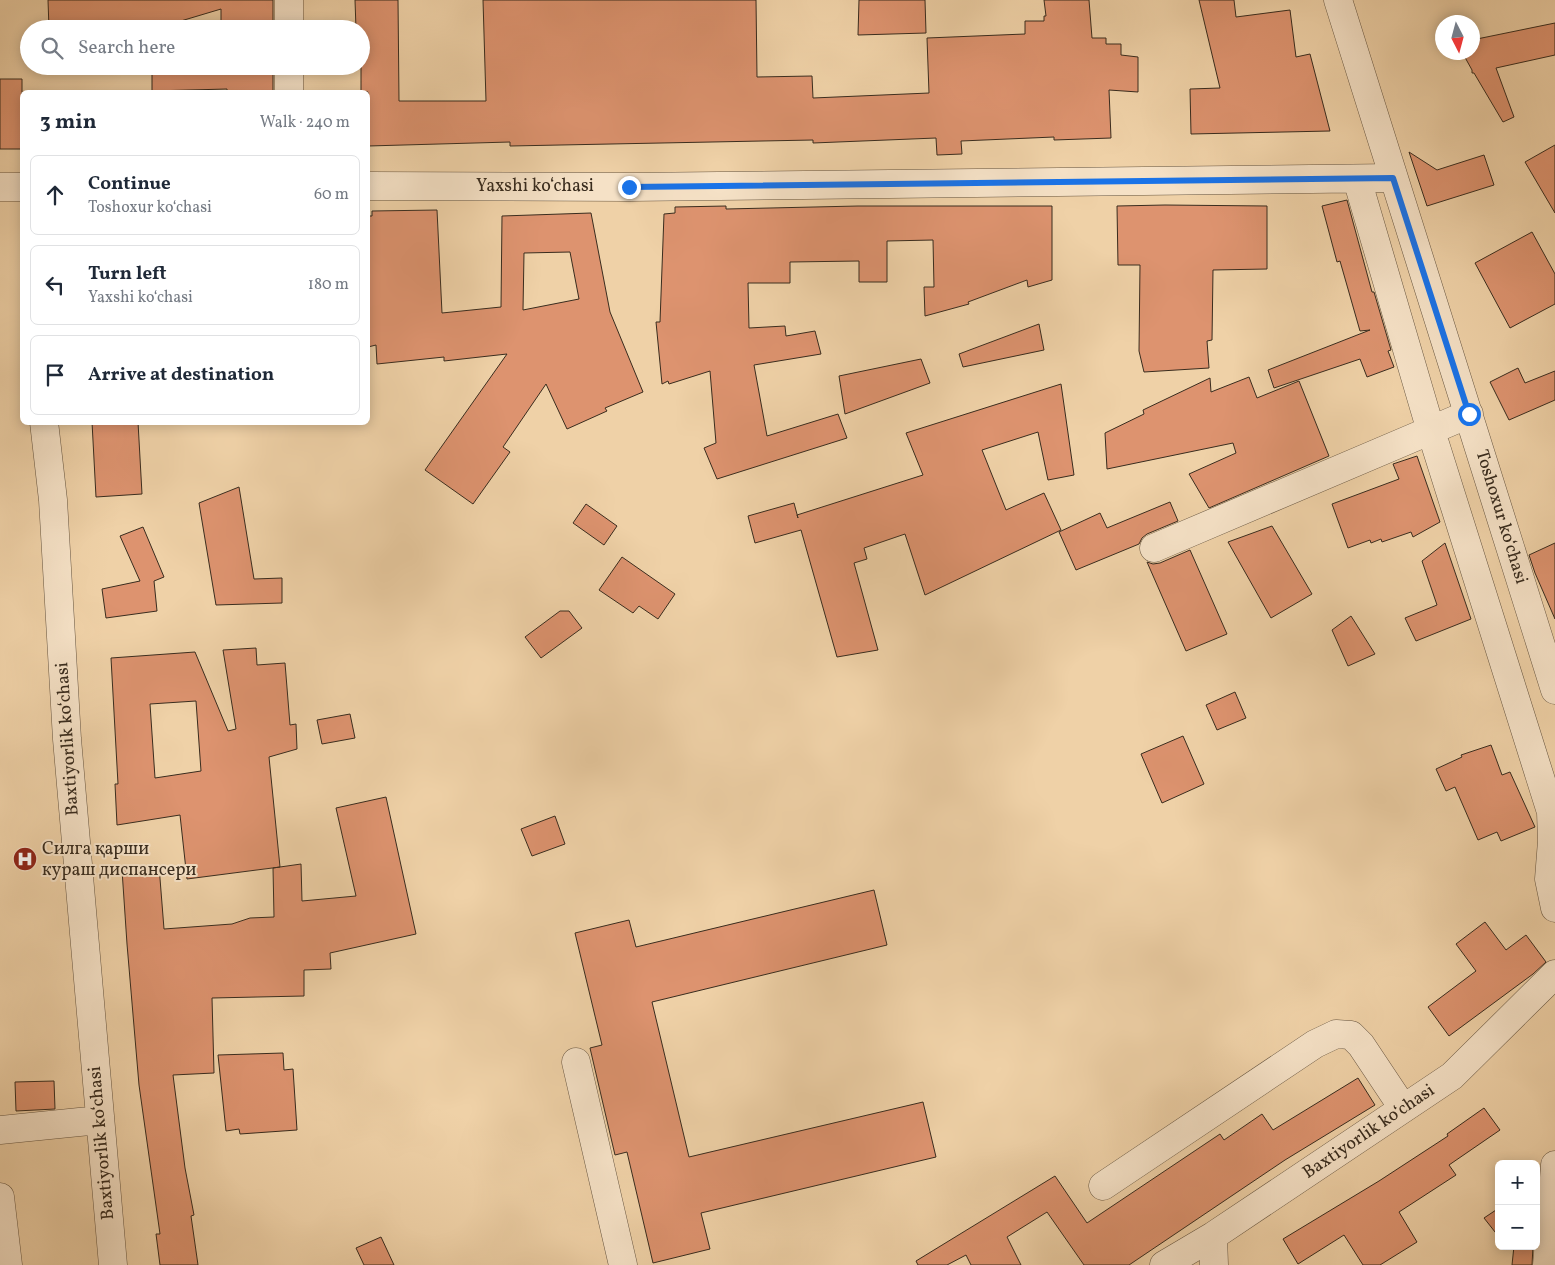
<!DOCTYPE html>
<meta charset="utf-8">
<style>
:root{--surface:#fff;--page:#f6f6f7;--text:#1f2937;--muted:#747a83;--line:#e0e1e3}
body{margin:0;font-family:Vollkorn,serif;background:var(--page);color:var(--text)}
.controls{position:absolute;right:15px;bottom:15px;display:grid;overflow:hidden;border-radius:8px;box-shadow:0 2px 12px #0003}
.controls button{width:45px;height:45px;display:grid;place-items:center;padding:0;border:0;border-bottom:1px solid var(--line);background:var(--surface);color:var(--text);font:25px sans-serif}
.compass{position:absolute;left:1435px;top:15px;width:45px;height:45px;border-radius:50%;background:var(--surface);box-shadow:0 2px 12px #0003;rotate:174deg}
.stop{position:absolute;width:15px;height:15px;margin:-11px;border:4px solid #1a73e8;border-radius:50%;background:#fff}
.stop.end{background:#1a73e8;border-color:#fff;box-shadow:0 1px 5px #0008}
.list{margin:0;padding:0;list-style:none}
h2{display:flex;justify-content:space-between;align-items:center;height:65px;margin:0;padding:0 20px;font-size:21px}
h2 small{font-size:16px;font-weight:400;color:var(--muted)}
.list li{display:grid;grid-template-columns:32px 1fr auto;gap:15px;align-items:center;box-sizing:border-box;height:80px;margin:0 10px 10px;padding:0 10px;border:1px solid var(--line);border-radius:8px}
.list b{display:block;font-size:19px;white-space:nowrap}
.list p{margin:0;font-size:16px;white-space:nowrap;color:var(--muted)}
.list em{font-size:16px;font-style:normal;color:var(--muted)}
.icon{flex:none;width:28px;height:28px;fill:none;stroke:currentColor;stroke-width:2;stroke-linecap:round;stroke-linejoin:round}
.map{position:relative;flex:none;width:1555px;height:1265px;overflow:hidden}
.search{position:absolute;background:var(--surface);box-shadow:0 2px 12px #0003;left:20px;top:20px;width:350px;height:55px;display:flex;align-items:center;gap:12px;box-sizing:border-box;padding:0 18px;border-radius:28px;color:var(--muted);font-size:19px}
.panel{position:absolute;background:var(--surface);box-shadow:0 2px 12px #0003;left:20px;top:90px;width:350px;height:335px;border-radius:8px}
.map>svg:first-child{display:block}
</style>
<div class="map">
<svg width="1555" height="1265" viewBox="0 0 1555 1265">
<rect width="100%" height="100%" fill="#efd1a7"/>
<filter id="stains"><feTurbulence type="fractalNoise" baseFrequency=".004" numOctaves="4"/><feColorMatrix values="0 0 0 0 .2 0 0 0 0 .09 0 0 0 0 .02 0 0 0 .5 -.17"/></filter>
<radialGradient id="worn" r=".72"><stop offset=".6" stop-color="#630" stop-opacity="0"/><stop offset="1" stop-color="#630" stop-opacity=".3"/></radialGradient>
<path fill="#dd936f" stroke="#392c1e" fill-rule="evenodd" d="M48 0H273V29H221V9L154 29H49Z
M355 0H398L399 101H486L483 0H756L757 77 812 76 813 98 929 93 927 38 1025 34V21H1044V16H1046L1044 0H1089L1092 38H1106V44H1121V55L1138 57V92L1109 90 1111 138 1054 140V137L961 141 962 154 937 155 936 138 813 143V140L510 146V142L368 146V92H361V29H356Z
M859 0H925L926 33 858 35Z
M1199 0H1234L1236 17 1290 10 1296 57 1310 54 1330 131 1191 134 1190 89 1220 88Z
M1555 23V55L1496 68 1514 117 1503 122 1474 73H1472V70L1462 52H1472V40Z
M152 66H273V92H227V89L152 91Z
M0 79H22V149H0Z
M1555 145V213L1525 162Z
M1409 152 1437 170 1484 155 1494 185 1427 206Z
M1347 200 1372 292H1374L1391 350 1388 351 1394 367 1367 377 1360 359 1274 388 1268 370 1370 330 1360 331 1340 261 1337 262 1322 206Z
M1165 205 1267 206V269L1213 270 1212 340 1207 341 1209 368 1144 372 1139 351 1140 265H1118L1117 206Z
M726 206V209L858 206H1052V280L1028 287 1027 280 968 302 969 304 925 316 924 287H934L933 240 887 241V282H859V261L790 262V283H748L749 328 785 326 786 336 815 331 821 354 754 365 767 436 838 414 847 438 717 479 704 448 716 443 710 371 669 384 668 381 662 384 656 322H660L664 214 675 213V207Z
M437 210 442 313 501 307 502 216 591 213 610 312 643 392 605 408 607 411 567 429 546 384 503 447 510 452 473 504 425 470 507 354 444 361V357L377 364 376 345 368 347V216H372V211ZM570 252 579 299 523 310 524 253Z
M1532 232 1555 274V304L1510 328 1475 263Z
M1039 324 1044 350 963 367 959 354Z
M921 359 930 383 845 414 839 376Z
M1518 368 1525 383 1555 371V400L1509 420 1490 382Z
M1249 377 1257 398 1299 381 1329 456 1209 508 1189 474 1236 453 1233 443 1107 469 1105 433 1144 414 1143 410 1210 378 1211 392Z
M1061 384 1074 475 1048 480 1038 432 982 450 1006 510 1044 493 1061 530 925 595 905 534 864 548 867 559 854 563 878 650 837 657 801 530 755 543 748 516 794 503 798 518 797 515 923 475 906 433Z
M92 422H138L142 494 96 497Z
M1417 456 1440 522 1413 537 1411 532 1382 542 1381 539 1371 543 1370 540 1348 548 1332 504 1399 479 1393 464Z
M239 487 254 579 282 578V603L216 605 199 503Z
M1170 502 1178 521 1147 534 1142 538 1139 544 1076 570 1059 532 1100 513 1107 528Z
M586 504 617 526 604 545 573 523Z
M1272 526 1312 594 1271 618 1228 542Z
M143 527 164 577 154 581 157 611 106 618 102 589 140 581 120 536Z
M1445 543 1471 619 1416 641 1405 618 1437 605 1422 561Z
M1555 543V619L1535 573 1529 555Z
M1190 550 1227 634 1186 651 1147 562 1153 564 1160 563Z
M622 557 675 594 658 619 639 606 633 613 599 590Z
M560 611H569L582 628 541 658 525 637Z
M1351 616 1375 654 1348 666 1332 630Z
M256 648 257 665 285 663 290 725 296 724 297 749 269 757 280 867 187 879 180 815 117 825 115 784H118L111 658 195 652 228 731 236 729 223 650ZM196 701 201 771 155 778 150 704Z
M1235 692 1246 718 1217 730 1206 705Z
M350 714 355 738 322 744 317 720Z
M1183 736 1204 784 1162 803 1141 754Z
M1491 745 1502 775 1510 772 1535 827 1501 841 1497 832 1478 840 1455 787 1446 791 1436 769 1462 757 1461 755Z
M386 797 416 934 330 953 331 969 304 970V996L212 998 214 1073 173 1075 185 1168 194 1215 191 1216 198 1265H160L156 1234H160L139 1085 127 944 122 870 159 866 164 929 232 924 250 918 274 917 273 868 301 864 302 901 356 896 336 808Z
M555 816 565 844 532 856 521 829Z
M874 890 887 945 652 1002 689 1157 923 1102 936 1157 701 1213 710 1249 653 1263 627 1152 615 1155 590 1048 602 1045 575 933 629 920 636 947Z
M1485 922 1506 950 1526 935 1546 962 1533 974 1449 1036 1428 1007 1476 971 1456 944Z
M283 1053 284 1070 293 1069 297 1130 240 1134 239 1129 226 1131 218 1055Z
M1358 1078 1375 1105 1285 1160 1129 1265H1084L1047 1212 1007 1237 1021 1265H971L966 1255 947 1265H918L916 1261 1055 1176 1087 1223 1220 1134 1224 1140 1262 1114 1273 1130Z
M54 1081 55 1109 16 1111 15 1082Z
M1484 1108 1500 1130 1449 1165 1456 1175 1399 1212 1417 1242 1380 1265H1363L1344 1235 1298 1264 1283 1239 1379 1181 1448 1136 1447 1134Z
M1499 1208V1237L1484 1218Z
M381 1237 394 1265H364L356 1248Z
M1514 1246H1533L1532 1265H1512Z"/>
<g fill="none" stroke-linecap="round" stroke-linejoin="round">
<g stroke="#665540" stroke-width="29">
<path id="minor" d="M1338 0 1555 690
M289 29V0
M289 92V66
M1357 179 1431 431 1551 812 1552 841 1549 879 1555 908
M368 186 629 187 1393 178
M0 187H22
M44 422 53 500 67 739 113 1265
M1154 548 1469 414
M576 1062 623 1265
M0 1130 99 1120
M1103 1186 1315 1044 1336 1034 1351 1035 1361 1045 1403 1108
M0 1197 8 1265
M1213 1236 1214 1265
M1164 1265 1213 1236 1452 1076 1555 974
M1547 1265 1555 1165"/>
</g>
<use href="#minor" stroke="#f5e1c6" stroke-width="28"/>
</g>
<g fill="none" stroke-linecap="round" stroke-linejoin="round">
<path stroke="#1a73e8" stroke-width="6" d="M629 187 1393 178 1469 414"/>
</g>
<defs>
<g id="hospital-disc" transform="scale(1.25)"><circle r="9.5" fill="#8f2418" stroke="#f5e1c6"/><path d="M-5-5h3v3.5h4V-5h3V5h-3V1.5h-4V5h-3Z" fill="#fff"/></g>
</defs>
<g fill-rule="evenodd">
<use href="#hospital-disc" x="25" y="859"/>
</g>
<g text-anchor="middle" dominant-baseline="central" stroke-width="4" stroke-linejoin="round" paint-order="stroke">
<g font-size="18" fill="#392c1e" stroke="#f5e1c6">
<text x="535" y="186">Yaxshi koʻchasi</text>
<text transform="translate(1501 517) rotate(73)">Toshoxur koʻchasi</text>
<text transform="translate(68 739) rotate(-94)">Baxtiyorlik koʻchasi</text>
<text transform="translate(1369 1132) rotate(-34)">Baxtiyorlik koʻchasi</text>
<text transform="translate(102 1143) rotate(-95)">Baxtiyorlik koʻchasi</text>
</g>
<g font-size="18" fill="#392c1e" stroke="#f5e1c6" text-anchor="start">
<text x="42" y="849">Силга қарши<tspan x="42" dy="21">кураш диспансери</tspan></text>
</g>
</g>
<rect width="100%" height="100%" filter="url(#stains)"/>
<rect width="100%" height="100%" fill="url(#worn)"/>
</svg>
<div class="controls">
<button>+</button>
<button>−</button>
</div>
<svg class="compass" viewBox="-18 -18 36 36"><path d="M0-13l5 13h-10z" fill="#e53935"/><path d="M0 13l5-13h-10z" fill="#747a83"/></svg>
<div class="stop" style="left:1469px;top:414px"></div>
<div class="stop end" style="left:629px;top:187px"></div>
<div class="search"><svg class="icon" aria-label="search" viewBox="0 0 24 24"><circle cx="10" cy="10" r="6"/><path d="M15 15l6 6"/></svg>Search here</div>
<section class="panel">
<h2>3 min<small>Walk · 240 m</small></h2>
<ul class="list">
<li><svg class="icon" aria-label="ahead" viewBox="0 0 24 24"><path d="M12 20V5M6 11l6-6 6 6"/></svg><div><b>Continue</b><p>Toshoxur koʻchasi</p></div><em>60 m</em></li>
<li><svg class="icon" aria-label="left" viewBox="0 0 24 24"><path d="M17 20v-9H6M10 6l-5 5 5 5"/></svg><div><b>Turn left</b><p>Yaxshi koʻchasi</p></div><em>180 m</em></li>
<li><svg class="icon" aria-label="arrive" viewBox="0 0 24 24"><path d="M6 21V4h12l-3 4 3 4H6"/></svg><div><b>Arrive at destination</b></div></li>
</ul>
</section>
</div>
